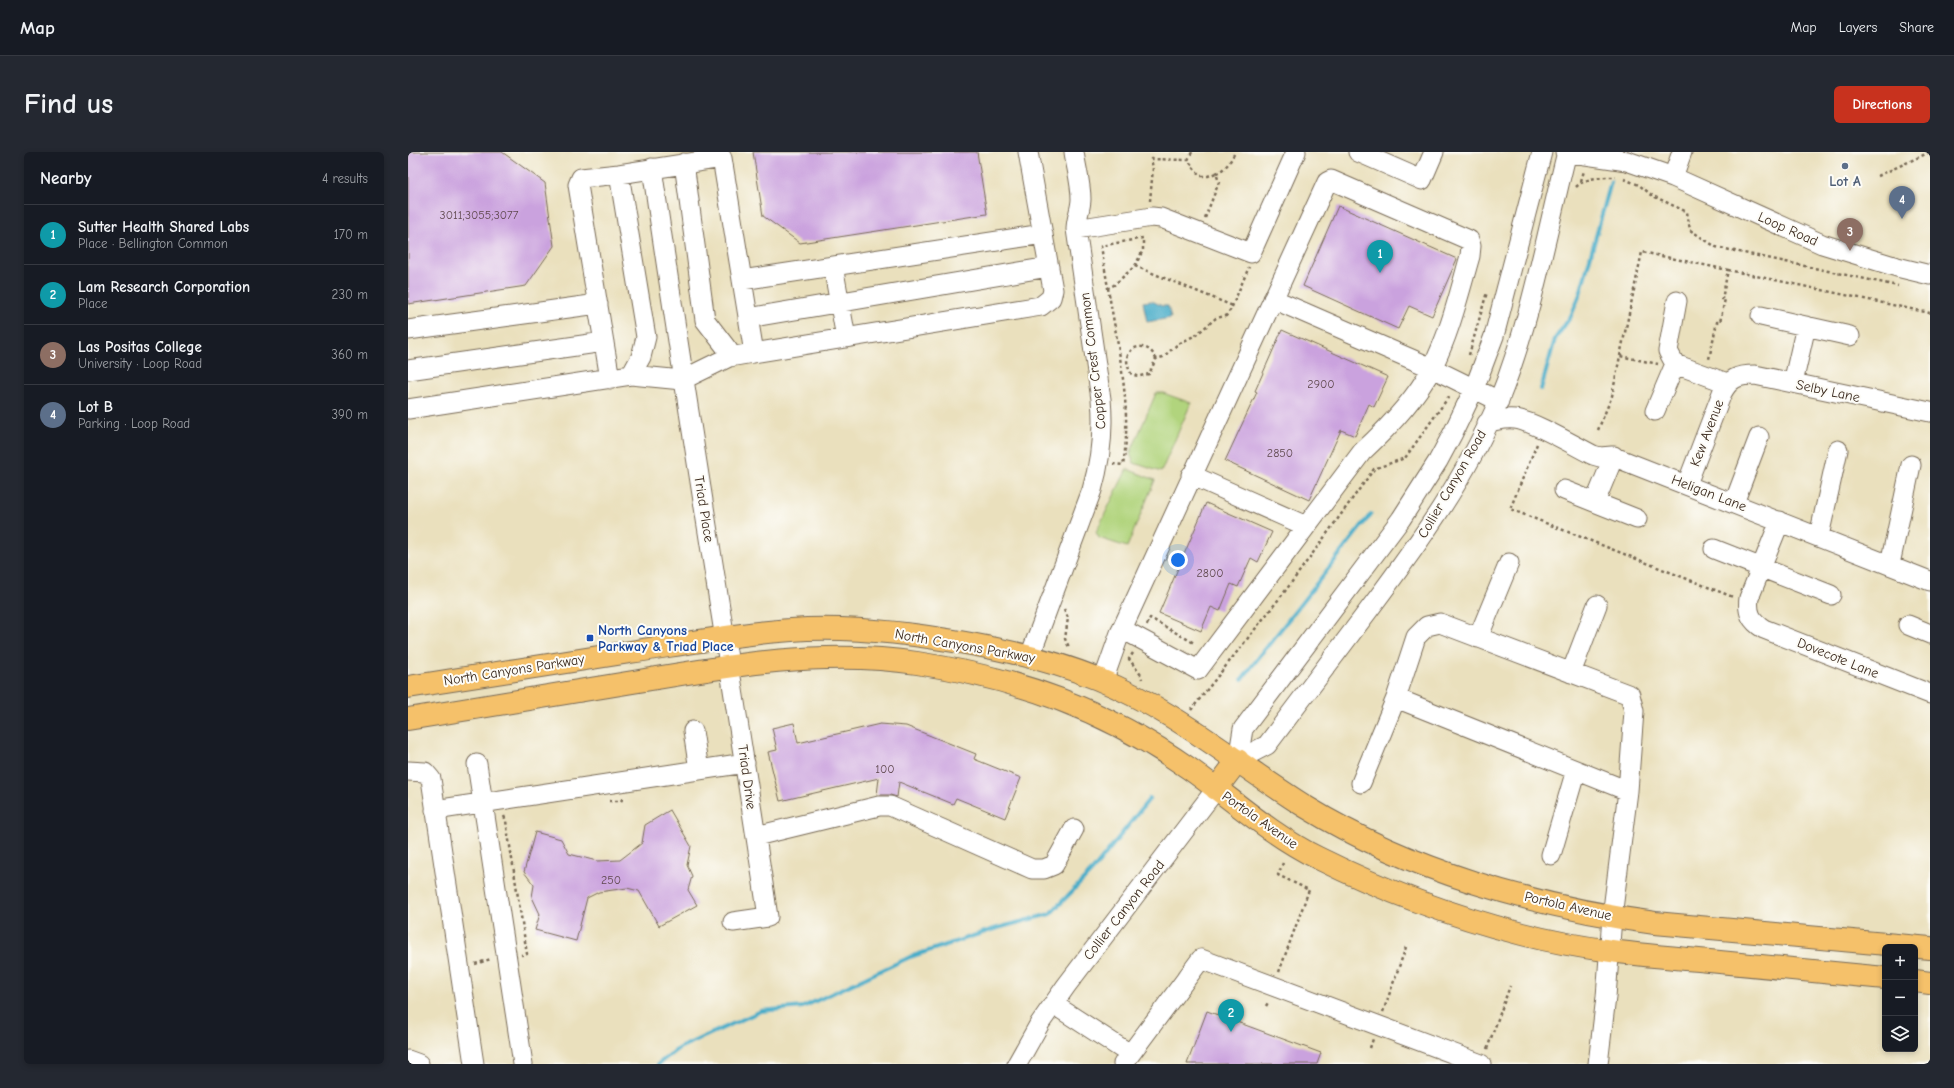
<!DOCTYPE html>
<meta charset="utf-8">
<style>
:root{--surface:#171b24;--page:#242831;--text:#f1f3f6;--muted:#9ea1a6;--line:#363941;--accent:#c8321e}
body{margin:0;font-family:"Comic Neue",sans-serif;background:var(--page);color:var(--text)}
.controls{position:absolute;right:12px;bottom:12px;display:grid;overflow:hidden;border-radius:6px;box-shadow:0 2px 6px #0003}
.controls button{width:36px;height:36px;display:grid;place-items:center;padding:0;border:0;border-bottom:1px solid var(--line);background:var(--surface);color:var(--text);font:20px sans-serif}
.you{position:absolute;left:770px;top:408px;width:14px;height:14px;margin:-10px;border:3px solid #fff;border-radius:50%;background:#1a73e8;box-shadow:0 0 0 6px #1a73e833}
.badge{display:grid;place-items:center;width:26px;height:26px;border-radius:50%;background:var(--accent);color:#fff;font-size:13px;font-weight:700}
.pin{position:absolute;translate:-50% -33px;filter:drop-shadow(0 1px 2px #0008)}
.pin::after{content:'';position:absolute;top:21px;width:14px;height:12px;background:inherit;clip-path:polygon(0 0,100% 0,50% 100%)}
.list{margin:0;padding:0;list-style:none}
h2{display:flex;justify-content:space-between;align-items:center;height:52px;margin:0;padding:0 16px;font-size:17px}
h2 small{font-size:13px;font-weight:400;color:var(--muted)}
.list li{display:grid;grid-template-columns:26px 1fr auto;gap:12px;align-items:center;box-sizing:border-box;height:60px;padding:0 16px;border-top:1px solid var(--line)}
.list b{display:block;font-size:15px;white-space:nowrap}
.list p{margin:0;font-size:13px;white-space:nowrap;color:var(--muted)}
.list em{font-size:13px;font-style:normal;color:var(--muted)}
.icon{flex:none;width:22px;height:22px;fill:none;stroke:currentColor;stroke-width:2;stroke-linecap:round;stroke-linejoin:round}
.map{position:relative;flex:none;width:1522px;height:912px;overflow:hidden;border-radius:6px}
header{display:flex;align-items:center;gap:24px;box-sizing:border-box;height:56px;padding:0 20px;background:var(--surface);border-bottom:1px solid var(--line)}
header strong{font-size:19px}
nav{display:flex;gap:22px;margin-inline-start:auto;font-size:14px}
.intro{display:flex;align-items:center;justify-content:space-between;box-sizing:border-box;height:96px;padding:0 24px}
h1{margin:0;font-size:28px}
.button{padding:10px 18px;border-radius:6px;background:var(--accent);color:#fff;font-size:14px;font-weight:700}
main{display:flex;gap:24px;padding:0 24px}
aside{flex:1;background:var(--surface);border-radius:6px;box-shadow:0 2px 6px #0003}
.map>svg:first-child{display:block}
</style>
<header>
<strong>Map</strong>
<nav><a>Map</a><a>Layers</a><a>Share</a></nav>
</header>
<div class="intro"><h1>Find us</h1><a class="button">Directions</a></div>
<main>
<aside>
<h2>Nearby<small>4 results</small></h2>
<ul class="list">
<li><span class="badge" style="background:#0f9aa8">1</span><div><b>Sutter Health Shared Labs</b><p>Place · Bellington Common</p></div><em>170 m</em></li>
<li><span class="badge" style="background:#0f9aa8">2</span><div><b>Lam Research Corporation</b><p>Place</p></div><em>230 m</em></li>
<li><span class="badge" style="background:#8d6e63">3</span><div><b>Las Positas College</b><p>University · Loop Road</p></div><em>360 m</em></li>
<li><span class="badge" style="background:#5c6f8a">4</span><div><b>Lot B</b><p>Parking · Loop Road</p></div><em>390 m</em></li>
</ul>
</aside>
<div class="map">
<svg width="1522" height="912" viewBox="0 0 1522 912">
<rect width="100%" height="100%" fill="#fdfcf7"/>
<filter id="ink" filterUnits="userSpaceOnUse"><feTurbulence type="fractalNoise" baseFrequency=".025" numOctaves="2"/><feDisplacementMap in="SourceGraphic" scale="8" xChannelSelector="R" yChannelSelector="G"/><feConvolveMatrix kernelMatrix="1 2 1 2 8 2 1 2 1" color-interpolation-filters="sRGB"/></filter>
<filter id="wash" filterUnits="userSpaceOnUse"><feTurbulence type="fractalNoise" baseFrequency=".012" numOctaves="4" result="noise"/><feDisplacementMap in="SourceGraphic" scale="16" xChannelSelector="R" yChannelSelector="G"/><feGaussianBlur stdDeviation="0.9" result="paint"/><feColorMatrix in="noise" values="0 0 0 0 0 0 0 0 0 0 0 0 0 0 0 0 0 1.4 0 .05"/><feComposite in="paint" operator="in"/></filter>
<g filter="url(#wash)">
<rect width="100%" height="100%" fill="#eae0bd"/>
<path fill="#b1d47d" stroke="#767f4e" d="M748 241H755L783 251 753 320 726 311 722 302Z
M719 317 747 328 719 395 691 386 688 380Z"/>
<path fill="#49adc9" stroke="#426c74" d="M744 149 754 154H760L763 166 739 170 735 150Z"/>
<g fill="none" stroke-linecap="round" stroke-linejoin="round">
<path stroke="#49adc9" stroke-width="4" d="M1133 237 1147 187 1163 164 1172 142 1203 30
M834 527 963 362
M250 912 271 896 353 859 395 855 502 805 586 777 642 762 685 718 742 646"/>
</g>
<g id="blocks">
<path fill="#caa2de" d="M0 0H94L137 31 146 94 118 134 0 152Z
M345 0H569L579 62 392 91 355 64Z
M930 54 1049 107 1024 164 1001 154 990 177 895 134Z
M874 178 980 225 966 255 961 252 947 284 933 278 901 348 817 309 849 240 847 239Z
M798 351 864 380 850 410 843 406 830 435 823 432 812 459 803 455 793 479 751 461Z
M386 571 390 591 472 572 498 574 568 602 566 607 613 626 597 666 548 646 545 652 491 630 489 645 482 643H469L471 626 372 649 360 600 369 598 364 576Z
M262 658 283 694 279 713 284 724 280 738 289 753 251 774 231 739 219 736 191 740 179 746 168 789 127 778 132 762 124 745 126 733 116 720 127 680 153 687 161 702 189 709 212 708 234 691 237 673Z
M799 859 913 901 909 912H779Z"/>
</g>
</g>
<g filter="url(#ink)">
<use href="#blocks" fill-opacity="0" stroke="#786a56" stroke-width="1"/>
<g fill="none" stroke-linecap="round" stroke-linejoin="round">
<g stroke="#786a56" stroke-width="21">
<path id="minor" d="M950 0 1014 28 1026 0
M1157 0 1219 9 1265 25 1414 92 1489 115 1522 123
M276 11 297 168 320 198 321 205
M244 16C280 266 323 515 360 765L325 770
M211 22 238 185 233 205 223 223
M1265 25 1274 0
M668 77 744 65 753 66 843 101 888 0
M425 114 438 186
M334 128 635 82
M865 147 1024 216 1091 249
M1269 149 1260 199 1267 212 1319 231
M1353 164 1442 184
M340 166 641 115
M0 178 190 152
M0 218 196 190
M202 227 170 33 173 26 211 22 314 6 346 201
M1385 231 1398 174
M0 257 223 223 274 228 321 205 633 154 643 146 645 138 620 0
M1247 259 1267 212
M1079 271C1088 268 1097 266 1107 267 1125 269 1167 294 1185 303L1192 305 1204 304 1522 429
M783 323 898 374
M1279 332 1314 241C1322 226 1330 223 1347 223L1522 260
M1156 338 1229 367
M1187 350 1206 304
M1326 351 1351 285
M1372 369 1341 446C1339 461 1343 469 1356 477L1522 542
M1411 384 1430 298
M1306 397 1423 443
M1482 412 1503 313
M1500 473 1522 482
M1070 486 1101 411
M622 504 684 338C693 307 696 279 693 247L668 77C668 66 673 57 673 47 673 31 668 15 666 0
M1163 521 1189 453
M695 529 712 481 714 477 919 30 923 28 1061 88 1063 94 1062 104C1051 142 1042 181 1024 216 1007 248 980 276 954 300L790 518 714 477
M285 579 291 618
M830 608 859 593C894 547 928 501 963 455 1011 391 1060 323 1091 248 1123 169 1138 83 1159 0
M830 608 835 577 993 367 1030 309 1045 281 1066 237 1086 184 1134 0
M69 612 115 912
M0 619 17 620 23 627 66 912
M953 631 988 546
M27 658 337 611
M348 684 471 654H482L624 717H636L646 713 666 677
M1143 703 1168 618
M645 852 722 902
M0 908 11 912
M609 912 632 871 658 834 808 637
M715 912 793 807 1073 912
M1190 912 1198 845 1204 765 1220 639 1226 559 1222 543 1032 471 1019 474 1008 485 988 546 1220 639"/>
</g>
<g stroke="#786a56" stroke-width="24">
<path id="major" d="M0 535C74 523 148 512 222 500 281 491 339 480 399 477 454 475 509 482 563 492 607 500 649 510 690 527 767 558 829 612 898 655 1001 718 1128 755 1247 771L1522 796
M0 567C77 554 154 541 231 529 323 513 416 497 509 511 612 527 696 557 782 617 824 647 863 683 910 706 974 738 1044 764 1114 782 1171 797 1232 803 1291 808 1353 814 1415 820 1477 826
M808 637 830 608
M1507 829 1522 831"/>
</g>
<path stroke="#786a56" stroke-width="2.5" stroke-dasharray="3 3" stroke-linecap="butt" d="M784 0 780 8 792 24H800L808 21
M1470 24 1522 0
M1216 27 1231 33 1245 44 1279 60 1282 78 1308 95 1490 134
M1173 29 1176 19
M1168 35C1178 25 1194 25 1208 25
M742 49 745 16 743 7 780 8
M797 66 811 30 808 21C817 18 823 9 827 0
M727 114 735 98V86L693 94 700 136 706 133 727 114 825 154
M1320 118 1522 161
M700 136C709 191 725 257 715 313L705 312
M1061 203 1079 140
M1212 204 1234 100 1320 118 1314 147H1317L1312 170H1309L1301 207
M748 207C739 184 707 196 724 223L732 224 741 222 748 207 755 205 770 192 788 183 808 166 818 164 823 157 841 115
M1190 278 1204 244 1212 204 1250 212
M1129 292 1102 357 1325 445
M656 457 660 466 657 487 661 495
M739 473 742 466 786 491
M725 501 721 507 733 523 734 527
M783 558 878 438 966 317 997 306 1042 243
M201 649H213L215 646
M96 664 98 669 119 802 113 803
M67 812 83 807
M871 820 901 738 870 723 875 711
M858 854 861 849
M975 860 998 795
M962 896 965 887
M1079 897 1102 834"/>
<use href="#minor" stroke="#fff" stroke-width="19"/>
<use href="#major" stroke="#f5c16b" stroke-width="22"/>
</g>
</g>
<circle fill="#5c6f8a" stroke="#fdfcf7" stroke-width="1.5" cx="1437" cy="14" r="4"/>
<rect fill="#1a4fb4" stroke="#fdfcf7" stroke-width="1.5" x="178" y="482" width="8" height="8" rx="2"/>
<g text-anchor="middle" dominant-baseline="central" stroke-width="4" stroke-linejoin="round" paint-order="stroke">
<g font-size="12" fill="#5f484e">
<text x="71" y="63">3011;3055;3077</text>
<text x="913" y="232">2900</text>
<text x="872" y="301">2850</text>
<text x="802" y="421">2800</text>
<text x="477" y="617">100</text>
<text x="203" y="728">250</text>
</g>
<g font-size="14" font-weight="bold" fill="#4e5e75" stroke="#fdfcf7">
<text x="1437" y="29">Lot A</text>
</g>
<g font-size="14" fill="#3b2a1e" stroke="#fdfcf7">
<text transform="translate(1380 77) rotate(24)">Loop Road</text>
<text transform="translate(685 209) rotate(-97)">Copper Crest Common</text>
<text transform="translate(1420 239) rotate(12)">Selby Lane</text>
<text transform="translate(1299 281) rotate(-69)">Kew Avenue</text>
<text transform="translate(1044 332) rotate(-60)">Collier Canyon Road</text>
<text transform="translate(1301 341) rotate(21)">Heligan Lane</text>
<text transform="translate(296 357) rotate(81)">Triad Place</text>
<text transform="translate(557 494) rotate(10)">North Canyons Parkway</text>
<text transform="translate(1430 506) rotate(22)">Dovecote Lane</text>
<text transform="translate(106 518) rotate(-9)">North Canyons Parkway</text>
<text transform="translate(339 625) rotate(82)">Triad Drive</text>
<text transform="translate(852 668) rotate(35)">Portola Avenue</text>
<text transform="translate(1160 754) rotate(13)">Portola Avenue</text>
<text transform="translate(716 758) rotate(-52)">Collier Canyon Road</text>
</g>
<g font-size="14" font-weight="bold" fill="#164399" stroke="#fdfcf7" text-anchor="start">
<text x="190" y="478">North Canyons<tspan x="190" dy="16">Parkway &amp; Triad Place</tspan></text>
</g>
</g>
</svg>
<div class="controls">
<button>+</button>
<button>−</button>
<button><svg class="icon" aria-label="layers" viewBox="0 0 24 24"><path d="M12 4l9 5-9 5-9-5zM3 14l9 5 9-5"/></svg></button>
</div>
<div class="you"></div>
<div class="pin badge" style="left:972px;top:121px;background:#0f9aa8">1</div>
<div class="pin badge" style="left:823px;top:880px;background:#0f9aa8">2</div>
<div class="pin badge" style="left:1442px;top:99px;background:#8d6e63">3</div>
<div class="pin badge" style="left:1494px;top:67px;background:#5c6f8a">4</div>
</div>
</main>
